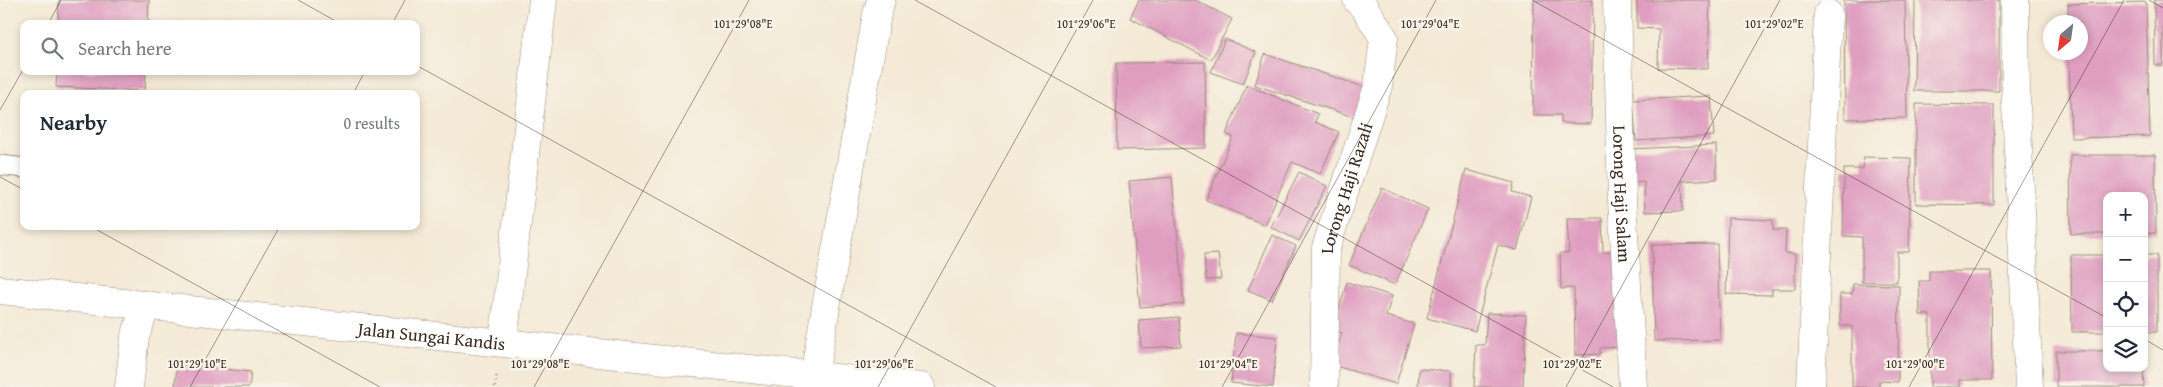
<!DOCTYPE html>
<meta charset="utf-8">
<style>
:root{--surface:#fff;--page:#f2f2f3;--text:#1f2937;--muted:#747a83;--line:#e0e1e3}
body{margin:0;font-family:"Gentium Book Plus",serif;background:var(--page);color:var(--text)}
.controls{position:absolute;right:15px;bottom:15px;display:grid;overflow:hidden;border-radius:10px;box-shadow:0 2px 8px #0003}
.controls button{width:45px;height:45px;display:grid;place-items:center;padding:0;border:0;border-bottom:1px solid var(--line);background:var(--surface);color:var(--text);font:25px sans-serif}
.compass{position:absolute;left:2043px;top:15px;width:45px;height:45px;border-radius:50%;background:var(--surface);box-shadow:0 2px 8px #0003;rotate:209deg}
.list{margin:0;padding:0;list-style:none}
h2{display:flex;justify-content:space-between;align-items:center;height:65px;margin:0;padding:0 20px;font-size:21px}
h2 small{font-size:16px;font-weight:400;color:var(--muted)}
.icon{flex:none;width:28px;height:28px;fill:none;stroke:currentColor;stroke-width:2;stroke-linecap:round;stroke-linejoin:round}
.map{position:relative;flex:none;width:2163px;height:387px;overflow:hidden}
.search{position:absolute;background:var(--surface);box-shadow:0 2px 8px #0003;left:20px;top:20px;width:400px;height:55px;display:flex;align-items:center;gap:12px;box-sizing:border-box;padding:0 18px;border-radius:10px;color:var(--muted);font-size:19px}
.panel{position:absolute;background:var(--surface);box-shadow:0 2px 8px #0003;left:20px;top:90px;width:400px;height:140px;border-radius:10px}
.map>svg:first-child{display:block}
</style>
<div class="map">
<svg width="2163" height="387" viewBox="0 0 2163 387">
<rect width="100%" height="100%" fill="#f7f3e8"/>
<filter id="ink" filterUnits="userSpaceOnUse"><feTurbulence type="fractalNoise" baseFrequency=".02" numOctaves="2"/><feDisplacementMap in="SourceGraphic" scale="10" xChannelSelector="R" yChannelSelector="G"/><feConvolveMatrix kernelMatrix="1 2 1 2 8 2 1 2 1" color-interpolation-filters="sRGB"/></filter>
<filter id="wash" filterUnits="userSpaceOnUse"><feTurbulence type="fractalNoise" baseFrequency=".0096" numOctaves="4" result="noise"/><feDisplacementMap in="SourceGraphic" scale="20" xChannelSelector="R" yChannelSelector="G"/><feGaussianBlur stdDeviation="1.12" result="paint"/><feColorMatrix in="noise" values="0 0 0 0 0 0 0 0 0 0 0 0 0 0 0 0 0 1.4 0 .05"/><feComposite in="paint" operator="in"/></filter>
<g filter="url(#wash)">
<rect width="100%" height="100%" fill="#f4e9d5"/>
<g id="blocks">
<path fill="#df9dc0" d="M59 0H149L148 24H58Z
M1139 0H1195L1232 19 1211 60 1130 18Z
M1534 0H1593L1591 124 1561 123V115H1533Z
M1637 0H1710L1708 69 1658 68 1659 29 1637 28Z
M1844 0H1905L1907 118 1845 119Z
M1915 0H1999V91H1914Z
M2154 0H2163V65H2155Z
M2146 2 2150 136 2071 138 2069 52H2080V22H2068V4Z
M1225 39 1256 52 1243 84 1211 72Z
M1265 54 1370 89 1360 119 1255 85Z
M1205 62 1206 148 1117 150 1116 63Z
M57 71H146L145 91 56 87Z
M1247 85 1318 114 1315 122 1339 132 1320 174 1292 162 1265 225 1206 200 1233 137 1226 134Z
M1711 96 1714 136 1636 141 1633 100Z
M1916 104 1994 105V205L1916 204Z
M1716 145 1717 179 1682 181 1683 211 1645 212 1644 182 1630 183 1629 149Z
M2070 155H2155L2156 233H2144V196H2107V234H2071Z
M1864 157 1911 158 1909 252H1897V282H1862V237L1843 236 1844 169H1863Z
M1466 170 1514 183 1512 192 1531 197 1517 250 1498 245 1475 331 1427 318Z
M1299 172 1327 186 1299 241 1271 227Z
M1172 177 1184 304 1140 307 1129 181Z
M1382 188 1428 209 1395 285 1349 265Z
M1567 218H1602L1603 252H1620L1622 347 1600 348V354L1575 355 1574 288 1561 289 1560 253H1569Z
M1728 218 1773 220V230H1786L1785 253 1795 254V289H1772V295L1726 294Z
M1272 235 1296 246 1272 300 1248 290Z
M1717 244 1720 340 1654 341 1652 245Z
M1218 254 1221 279 1206 280 1204 255Z
M2071 255H2107V332H2072Z
M2144 255H2157V332H2144Z
M1929 271H1991L1992 380H1959V387H1930V315H1920L1919 281H1929Z
M1347 282 1392 296 1386 316 1414 324 1396 384 1332 365 1342 333 1333 330Z
M1853 284 1899 285 1898 382 1879 381V387H1852V326H1840V294H1852Z
M1487 313 1526 315 1523 387H1474L1476 345H1485Z
M1179 317 1181 346 1141 348 1139 320Z
M1236 333 1277 337 1273 387 1231 383Z
M2056 351H2107V368H2143L2144 387H2056Z
M177 364 251 372 249 387H175Z
M1419 369 1451 371V387H1418Z"/>
</g>
</g>
<g filter="url(#ink)">
<use href="#blocks" fill-opacity="0" stroke="#988a7a" stroke-width="1"/>
<g fill="none" stroke-linecap="round" stroke-linejoin="round">
<g stroke="#988a7a" stroke-width="21">
<path id="service" d="M0 165 24 168"/>
</g>
<g stroke="#988a7a" stroke-width="29">
<g id="minor">
<path id="s1" d="M1617 0 1622 200 1633 387"/>
<path d="M2015 0 2016 104 2029 387"/>
<path d="M503 342 543 0"/>
<path d="M814 376 877 14 881 0"/>
<path d="M129 387 135 337 146 305"/>
<path id="s2" d="M1324 387 1326 248 1378 86 1384 38 1364 7 1357 0"/>
<path d="M1811 387 1828 14"/>
</g>
</g>
<g stroke="#988a7a" stroke-width="29">
<g id="tertiary">
<path id="s3" d="M0 290 921 387"/>
</g>
</g>
<path stroke="#988a7a" stroke-width="3" stroke-dasharray="1 4" stroke-linecap="butt" d="M495 387 497 372"/>
<use href="#service" stroke="#fff" stroke-width="19"/>
<use href="#minor" stroke="#fff" stroke-width="28"/>
<use href="#tertiary" stroke="#fff" stroke-width="28"/>
</g>
</g>
<path fill="none" stroke="#3b2a1e" stroke-width="1" stroke-opacity="0.45" d="M298 0 341 24M915 0 1613 387M1532 0 2107 318M2149 0 2163 8M48 24 61 0M392 24 405 0M416 65 996 387M353 94 365 71M0 110 24 68M0 177 24 190M90 226 380 387M2144 339 2163 350M190 387 280 226M534 387 749 0M878 387 1093 0M1222 387 1436 0M1566 387 1780 0M1909 387 2124 0"/>
<g text-anchor="middle" dominant-baseline="central" stroke-width="5" stroke-linejoin="round" paint-order="stroke">
<g font-size="18" fill="#3b2a1e" stroke="#f7f3e8">
<text stroke="none"><textPath href="#s2" startOffset="202">Lorong Haji Razali</textPath></text>
<text stroke="none"><textPath href="#s1" startOffset="194">Lorong Haji Salam</textPath></text>
<text stroke="none"><textPath href="#s3" startOffset="434">Jalan Sungai Kandis</textPath></text>
</g>
</g>
<g font-size="12" text-anchor="middle" fill="#3b2a1e" stroke="#f7f3e8" stroke-width="5" stroke-linejoin="round" paint-order="stroke">
<text x="743" y="28">101°29'08"E</text>
<text x="1086" y="28">101°29'06"E</text>
<text x="1430" y="28">101°29'04"E</text>
<text x="1774" y="28">101°29'02"E</text>
<text x="197" y="368">101°29'10"E</text>
<text x="540" y="368">101°29'08"E</text>
<text x="884" y="368">101°29'06"E</text>
<text x="1228" y="368">101°29'04"E</text>
<text x="1572" y="368">101°29'02"E</text>
<text x="1915" y="368">101°29'00"E</text>
</g>
</svg>
<div class="controls">
<button>+</button>
<button>−</button>
<button><svg class="icon" aria-label="locate" viewBox="0 0 24 24"><circle cx="12" cy="12" r="6"/><path d="M12 2v4M12 18v4M2 12h4M18 12h4"/></svg></button>
<button><svg class="icon" aria-label="layers" viewBox="0 0 24 24"><path d="M12 4l9 5-9 5-9-5zM3 14l9 5 9-5"/></svg></button>
</div>
<svg class="compass" viewBox="-18 -18 36 36"><path d="M0-13l5 13h-10z" fill="#e53935"/><path d="M0 13l5-13h-10z" fill="#747a83"/></svg>
<div class="search"><svg class="icon" aria-label="search" viewBox="0 0 24 24"><circle cx="10" cy="10" r="6"/><path d="M15 15l6 6"/></svg>Search here</div>
<section class="panel">
<h2>Nearby<small>0 results</small></h2>
<ul class="list">
</ul>
</section>
</div>
